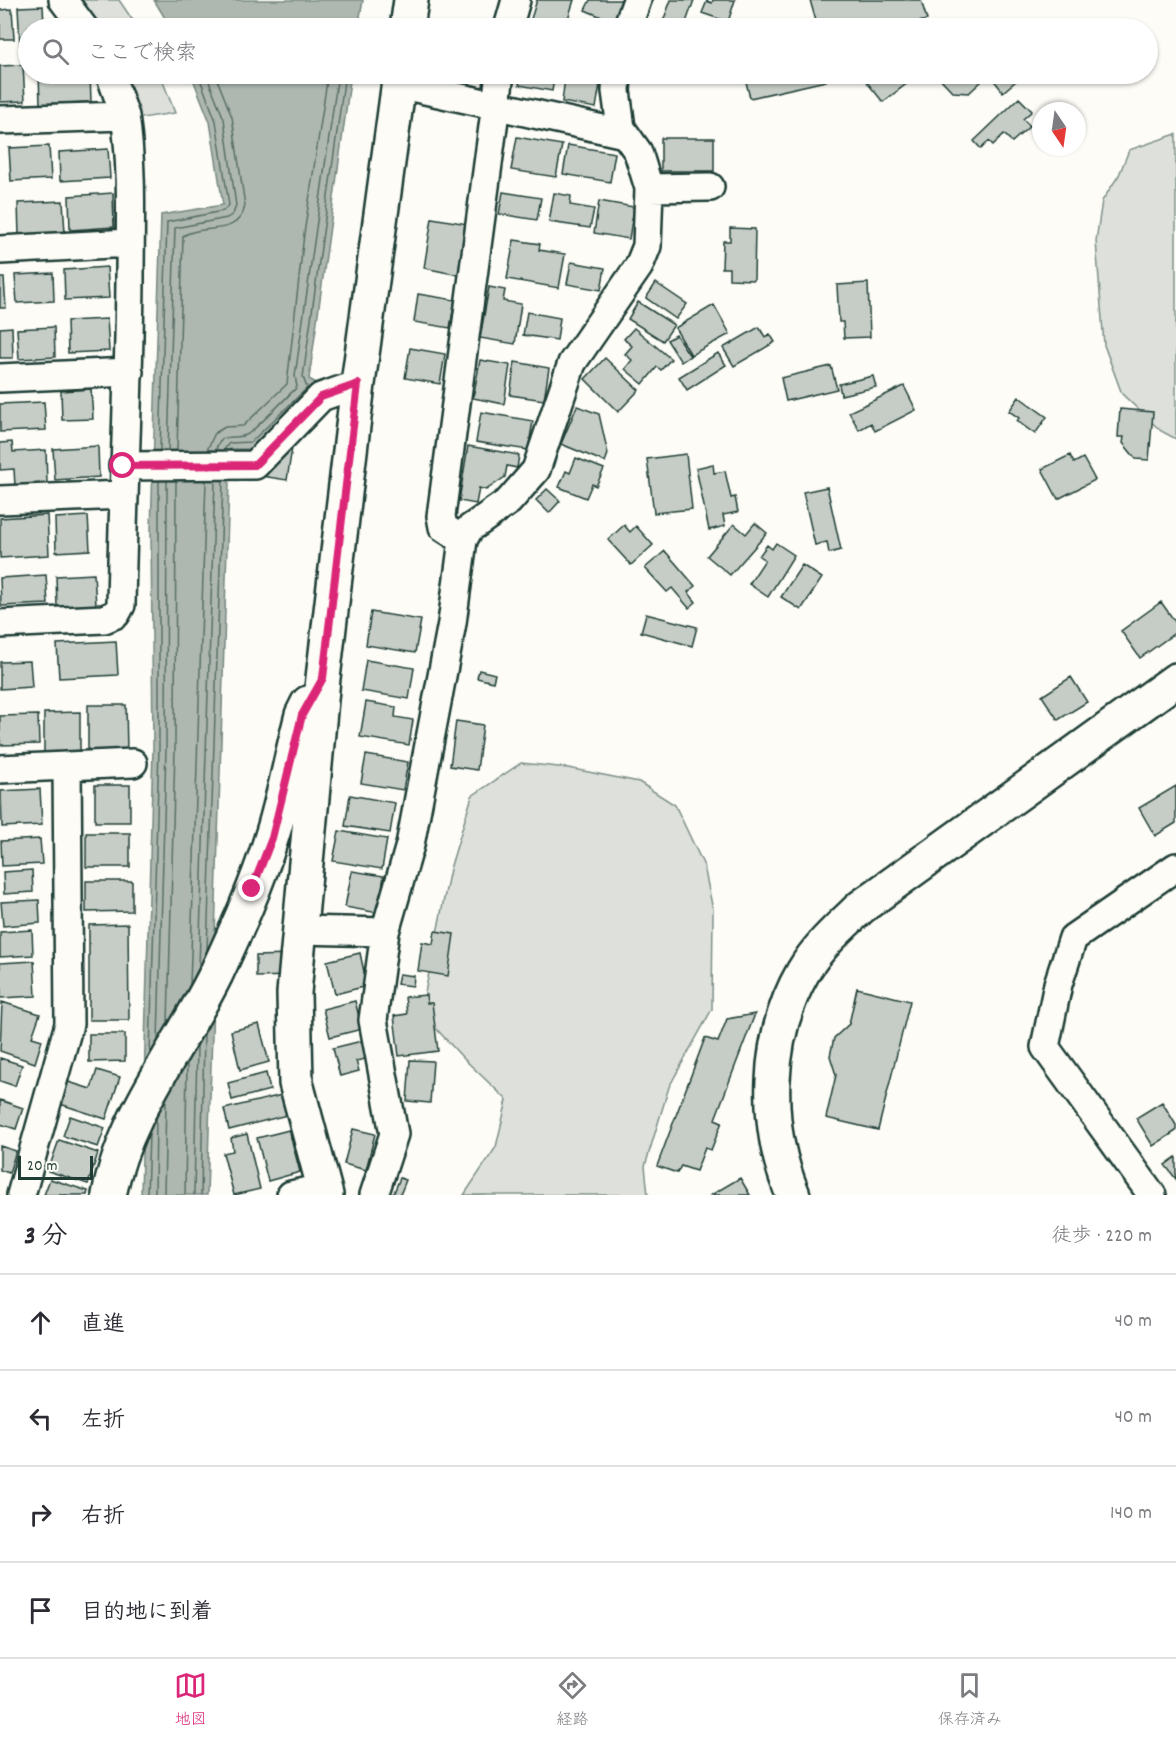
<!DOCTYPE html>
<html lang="ja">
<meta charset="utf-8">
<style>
:root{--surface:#fff;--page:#f7f7f7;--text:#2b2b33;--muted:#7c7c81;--line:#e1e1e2;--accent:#db2777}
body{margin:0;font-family:Dekko,"Klee One",sans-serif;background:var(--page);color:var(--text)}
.compass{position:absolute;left:1032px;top:102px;width:54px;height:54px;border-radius:50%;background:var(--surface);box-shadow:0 2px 4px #0004;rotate:167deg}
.scale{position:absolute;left:18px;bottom:15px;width:75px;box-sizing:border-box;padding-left:6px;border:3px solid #1f3d34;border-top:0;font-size:16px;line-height:21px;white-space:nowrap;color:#1f3d34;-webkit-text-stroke:4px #fdfcf7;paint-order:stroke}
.stop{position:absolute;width:18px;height:18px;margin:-14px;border:4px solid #db2777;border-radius:50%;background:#fff}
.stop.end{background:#db2777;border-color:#fff;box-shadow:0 2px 6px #0008}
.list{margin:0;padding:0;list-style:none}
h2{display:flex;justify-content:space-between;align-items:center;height:78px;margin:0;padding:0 24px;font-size:26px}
h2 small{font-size:20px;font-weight:400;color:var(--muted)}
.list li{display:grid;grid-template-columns:39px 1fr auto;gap:18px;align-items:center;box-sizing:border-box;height:96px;padding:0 24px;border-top:2px solid var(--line)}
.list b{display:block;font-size:22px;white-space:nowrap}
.list em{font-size:20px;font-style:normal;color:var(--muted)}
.icon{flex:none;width:33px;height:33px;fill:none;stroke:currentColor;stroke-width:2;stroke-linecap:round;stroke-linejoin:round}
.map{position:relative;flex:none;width:1176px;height:1195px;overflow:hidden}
.search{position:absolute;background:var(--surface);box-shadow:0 2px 4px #0004;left:18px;right:18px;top:18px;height:66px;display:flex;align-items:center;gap:15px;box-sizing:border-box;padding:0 21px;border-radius:33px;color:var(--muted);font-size:22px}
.sheet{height:462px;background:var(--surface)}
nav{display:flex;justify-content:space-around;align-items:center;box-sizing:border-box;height:84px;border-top:2px solid var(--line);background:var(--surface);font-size:16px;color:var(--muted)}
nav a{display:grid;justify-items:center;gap:3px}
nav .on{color:var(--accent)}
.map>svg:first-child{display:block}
</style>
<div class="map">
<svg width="1176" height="1195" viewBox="0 0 1176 1195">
<rect width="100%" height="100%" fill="#fdfcf7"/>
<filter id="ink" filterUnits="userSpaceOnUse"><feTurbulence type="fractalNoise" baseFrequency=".0167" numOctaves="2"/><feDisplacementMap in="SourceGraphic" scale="12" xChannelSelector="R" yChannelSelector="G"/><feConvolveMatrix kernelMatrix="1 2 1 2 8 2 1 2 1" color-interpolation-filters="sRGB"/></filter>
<g filter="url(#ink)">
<path fill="#dde0db" stroke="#7e8e88" stroke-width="1.5" d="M71 0H119L138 28H91Z
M118 74H160L175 113 135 119Z
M1176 134V439L1161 431 1122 394 1104 345 1096 241 1102 201 1119 175 1129 150Z
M521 763 568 768 639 782 675 805 704 866 713 910 712 1009 669 1087 645 1166 648 1195H464L496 1147 507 1100 463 1058 421 1012 450 869 472 796Z"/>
<path fill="#aeb8b1" stroke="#75877f" stroke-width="1.5" d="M154 0H363L358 28H171Z
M191 74H351L309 379 320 385 253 449H230L207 1195H141L153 747 151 530 161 215 223 205 210 122Z"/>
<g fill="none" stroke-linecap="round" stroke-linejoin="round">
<path stroke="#586e66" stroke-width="1.5" d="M207 450 215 433 225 427 243 426 287 384 304 234 328 74
M216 450C220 431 233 440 246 435 251 434 291 393 297 387L295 376 338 74
M224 450 229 443 251 442 307 388 303 377 345 74
M160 451 167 222 223 211 229 205 216 121 198 74
M168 451 175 228 227 218 233 214 236 206 224 119 206 74
M177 451 183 236C203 223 238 238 245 206L232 117 215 74
M207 950 223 480
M199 967 215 480
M190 986 206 480
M168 1024 175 748 176 481
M158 1040 166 748 167 481
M150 1054 159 748V481
M147 1195 149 1134
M155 1195 156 1117
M164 1195 166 1100
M185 1195 187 1062
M194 1195 197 1046
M201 1195 204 1032"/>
</g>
<path fill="#c6cdc7" stroke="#1f3d34" stroke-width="1.5" d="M537 0H574L565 28H540L529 25Z
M590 0H626L616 23 585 10Z
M671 0H694L684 28 662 24Z
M713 0H735L728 22 702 13 707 1 712 3Z
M810 0H921L927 20 893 28H818Z
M43 6 44 25H56V28H28V45L20 46 18 7Z
M12 9 14 39H0V10Z
M455 24H481V28H455Z
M23 65 25 101 0 102V66Z
M39 74H90L91 102 40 104Z
M473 74H487V81H473Z
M521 74H555L552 91 519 85Z
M744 74H824L826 81 750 98Z
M863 74H911L914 78 883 102 861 75Z
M936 74H977L983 80 969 93 953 92Z
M989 74H1010L1016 81 1003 92Z
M565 78 600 84 596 108 562 102Z
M1019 98 1032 111 1023 119 1030 126 1012 142 1004 134 993 145 989 141 981 149 974 141Z
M517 137 562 145 556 177 511 170Z
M661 138H714V171H661Z
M568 145 615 153 610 182 563 174Z
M49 146 51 179 11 181 9 148Z
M108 149 110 178 60 181 59 152Z
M503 192 541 198 537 220 499 214Z
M113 193 114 227 70 230 69 196Z
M554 193 571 196 570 205 594 209 590 228 549 222Z
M63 201 65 233 19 236 18 203Z
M599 201 634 207 629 239 594 233Z
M432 218 468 224 459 275 424 268Z
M730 228 755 229 754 280 729 279V268H722L723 241H730Z
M514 240 540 244 539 250 565 254 559 288 507 279Z
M571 262 605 268 601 290 567 284Z
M107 267 109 298 65 300 64 270Z
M53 273 54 301 17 303 15 275Z
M0 278H4L6 308H0Z
M656 283 687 304 676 319 646 298Z
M868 283 870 337 844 338 843 322H839L837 285Z
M489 287 505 290 503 301 521 304 515 344 480 338Z
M418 294 455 300 450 328 414 322Z
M638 302 674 325 663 341 628 319Z
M714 305 730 334 691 355 675 328Z
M527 312 560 318 557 340 523 335Z
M107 319 109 351 68 353 67 321Z
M12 327 13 358H0V328Z
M54 327 55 357 19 359 17 329Z
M759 327 765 337 770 334 775 342 734 366 723 348Z
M634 328 671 359 661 370 657 367 643 384 625 369 632 360 625 354 632 346 624 339Z
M676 335 690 356 681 362 667 340Z
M410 348 445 354 440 384 405 378Z
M718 353 726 365 687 390 679 377Z
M605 358 639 390 618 412 585 379Z
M480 360 510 365 504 404 473 398Z
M515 362 549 368 544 400 510 395Z
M831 366 837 389 786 401 781 378Z
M873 376 876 387 841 395 839 384Z
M904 386 916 410 875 431 871 423 859 430 849 412Z
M91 389 93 419 62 420 61 391Z
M1019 397 1047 417 1035 434 1017 421 1019 418 1009 411Z
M44 402 46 430 0 432V404Z
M577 406 599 414 608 454 605 462 561 444Z
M1120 409 1153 412 1149 460 1136 459 1123 443 1124 437H1118Z
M481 412 533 421 528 450 476 442Z
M12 442 13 452 46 450 47 484 15 486 14 469 0 470V443Z
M98 446 99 477 55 480 53 449Z
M468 446 519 455 517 468 507 466 505 477 486 490 479 488 476 504 459 501Z
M283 447 292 448 287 480 261 476Z
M686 454 692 509 654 513 647 459Z
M1070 455 1074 463 1083 458 1095 480 1058 499 1042 469Z
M576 458 604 469 596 486 592 484 586 498 559 487 566 471 570 473Z
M713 464 714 473 725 471 731 498 735 497 738 512 723 515 725 526 709 530 696 468Z
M827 487 841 550 829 553 827 542 815 545 803 492Z
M547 489 560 501 549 513 536 500Z
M47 515 49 555 0 558V518Z
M88 516 90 550 56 552 55 518Z
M755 523 767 533 730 575 707 556 734 524 746 534Z
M624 525 630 532 636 526 653 545 631 565 608 540Z
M776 543 794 555 768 597 749 584 765 560 759 556 767 545 772 549Z
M665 551 695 586 688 592 696 602 689 608 672 588 667 592 645 568Z
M802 565 822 578 801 610 781 597Z
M94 574 96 605 57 607 56 576Z
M46 575 48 604 1 606 0 578Z
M1161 602 1176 623V632L1140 658 1121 631Z
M371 612 421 620 415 653 366 645Z
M646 614 697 627 692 646 641 632Z
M116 641 118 675 59 678 57 644Z
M366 660 414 668 409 699 361 691Z
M30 661 32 687 0 689V662Z
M479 670 495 674 493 682 477 678Z
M1071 677 1087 702 1058 720 1042 696Z
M366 702 396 707 395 717 413 720 409 745 360 737Z
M88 705H126L127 752 88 753Z
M80 712V752L44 753V713Z
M38 715 39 744 0 745V716Z
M456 721 483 725 477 770 450 766Z
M366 755 408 762 403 790 361 783Z
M95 785H130V822H95Z
M1176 786V823L1155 836 1139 808Z
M40 789 42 825 2 827 1 791Z
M350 795 395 803 390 833 345 826Z
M339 831 387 839 382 869 333 861Z
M86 833H130V867H86Z
M40 839 42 864 2 866 1 841Z
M32 870 33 892 4 894 3 872Z
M352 871 384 876 378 913 345 907Z
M86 881H132V911L86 912Z
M39 900 40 923 3 926 1 902Z
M128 924 129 1020H89V925Z
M32 930 33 955 0 957V932Z
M435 931 454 934 448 976 418 971 422 942 433 944Z
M360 953 367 986 335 994 327 961Z
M290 955V976L256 977V956Z
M34 961 36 996 1 998 0 963Z
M399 974 414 976 413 986 397 984Z
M857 988 910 1001 878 1130 826 1118 836 1075 830 1056 834 1038 849 1024Z
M426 995 427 1003H432L438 1051 399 1056 394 1016 407 1014 405 997Z
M355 1001 362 1029 330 1037 323 1009Z
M2 1002 40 1014 32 1037 42 1040 35 1063 0 1051Z
M755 1014 715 1119 722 1122 711 1150 705 1148 696 1171 681 1166 677 1173 657 1166 705 1038 718 1042 727 1019Z
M259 1024 269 1062 240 1070 231 1031Z
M89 1034H125V1061L89 1062Z
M366 1040 370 1058 356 1061 359 1071 340 1076 333 1048Z
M0 1058 22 1065 15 1086 0 1081Z
M410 1060 433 1061 430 1103 407 1101Z
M97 1070 120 1077 106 1119 57 1103 65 1081 91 1089Z
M266 1073 270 1090 232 1100 228 1083Z
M282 1095 287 1115 229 1130 224 1109Z
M0 1100 23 1108 16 1129 0 1124Z
M1162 1102 1176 1125V1131L1153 1146 1136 1118Z
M70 1116 105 1128 98 1147 63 1136Z
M353 1129 375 1134 366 1170 344 1164Z
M289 1130 300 1172 268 1181 257 1138Z
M247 1134 260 1189 234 1195 223 1153 233 1151 231 1138Z
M59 1140 98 1153 88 1184 48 1171Z
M0 1146 16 1151 9 1173 0 1170Z
M1176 1157V1179L1165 1165Z
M400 1178 406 1180 400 1195H393Z
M740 1178 750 1195H711Z
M50 1179 88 1191 87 1195H44Z"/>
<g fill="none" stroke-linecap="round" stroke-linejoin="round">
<g stroke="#1f3d34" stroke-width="32">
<path id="street" d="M63 0 84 28
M508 28 516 0
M627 28 637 0
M110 74 125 116
M398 84 625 134
M0 120 125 116C133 170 130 225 130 280 129 389 123 497 121 605L116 614 104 619 0 624
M649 188 710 187
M0 250 130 243
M0 378 129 372
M123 466 255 465 321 397 358 384
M0 500 123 495
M463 540 443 527 441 516 500 74
M0 769 133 763
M300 930 385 932
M21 1195 69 1024 67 766
M291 1195 324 1187
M374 1195 394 1134 373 1020 385 932 410 845 452 623 463 540 469 529 509 501 536 470 572 363 639 266 647 246 649 188 638 152 621 128 616 91 617 74
M1152 1195 1045 1047 1058 984 1073 938 1176 867"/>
</g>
<g stroke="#1f3d34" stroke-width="38">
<path id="secondary" d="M407 28 411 0
M109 1195C125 1114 180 1047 216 974 236 931 257 885 271 839 284 799 291 756 302 715L308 703
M326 1195 296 1083 294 993 323 678 358 384 400 74
M793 1195C764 1126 765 1038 803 972 818 946 840 927 861 907L1176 680"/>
</g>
<use href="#street" stroke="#fdfcf7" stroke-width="27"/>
<use href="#secondary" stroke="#fdfcf7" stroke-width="33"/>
</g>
</g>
<g fill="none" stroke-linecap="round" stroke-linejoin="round" filter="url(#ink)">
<path stroke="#db2777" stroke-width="8" d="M123 466 255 465 321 397 358 384 323 678 302 715 272 838 252 889"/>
</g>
</svg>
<svg class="compass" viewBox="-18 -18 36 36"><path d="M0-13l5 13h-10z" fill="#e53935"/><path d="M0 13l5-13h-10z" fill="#7c7c81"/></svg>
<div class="scale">20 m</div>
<div class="stop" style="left:123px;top:466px"></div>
<div class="stop end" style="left:252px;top:889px"></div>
<div class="search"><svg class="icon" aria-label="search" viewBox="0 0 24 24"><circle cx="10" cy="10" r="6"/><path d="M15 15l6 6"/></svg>ここで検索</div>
</div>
<section class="sheet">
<h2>3 分<small>徒歩 · 220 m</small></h2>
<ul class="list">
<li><svg class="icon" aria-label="ahead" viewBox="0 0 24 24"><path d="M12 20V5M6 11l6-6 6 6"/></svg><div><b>直進</b></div><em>40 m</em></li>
<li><svg class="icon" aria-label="left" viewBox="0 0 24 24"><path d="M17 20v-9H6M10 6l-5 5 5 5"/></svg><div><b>左折</b></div><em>40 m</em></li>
<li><svg class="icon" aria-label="right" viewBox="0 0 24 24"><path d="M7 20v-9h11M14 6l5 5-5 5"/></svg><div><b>右折</b></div><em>140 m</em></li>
<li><svg class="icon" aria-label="arrive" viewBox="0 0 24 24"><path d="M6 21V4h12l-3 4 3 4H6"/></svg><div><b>目的地に到着</b></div></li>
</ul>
</section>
<nav>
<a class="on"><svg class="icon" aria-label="map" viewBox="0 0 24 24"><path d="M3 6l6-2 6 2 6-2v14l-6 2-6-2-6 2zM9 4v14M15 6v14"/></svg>地図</a>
<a><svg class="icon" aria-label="directions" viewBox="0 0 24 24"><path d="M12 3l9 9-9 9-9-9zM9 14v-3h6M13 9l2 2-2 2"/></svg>経路</a>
<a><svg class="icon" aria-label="saved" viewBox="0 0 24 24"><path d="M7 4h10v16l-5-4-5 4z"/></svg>保存済み</a>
</nav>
